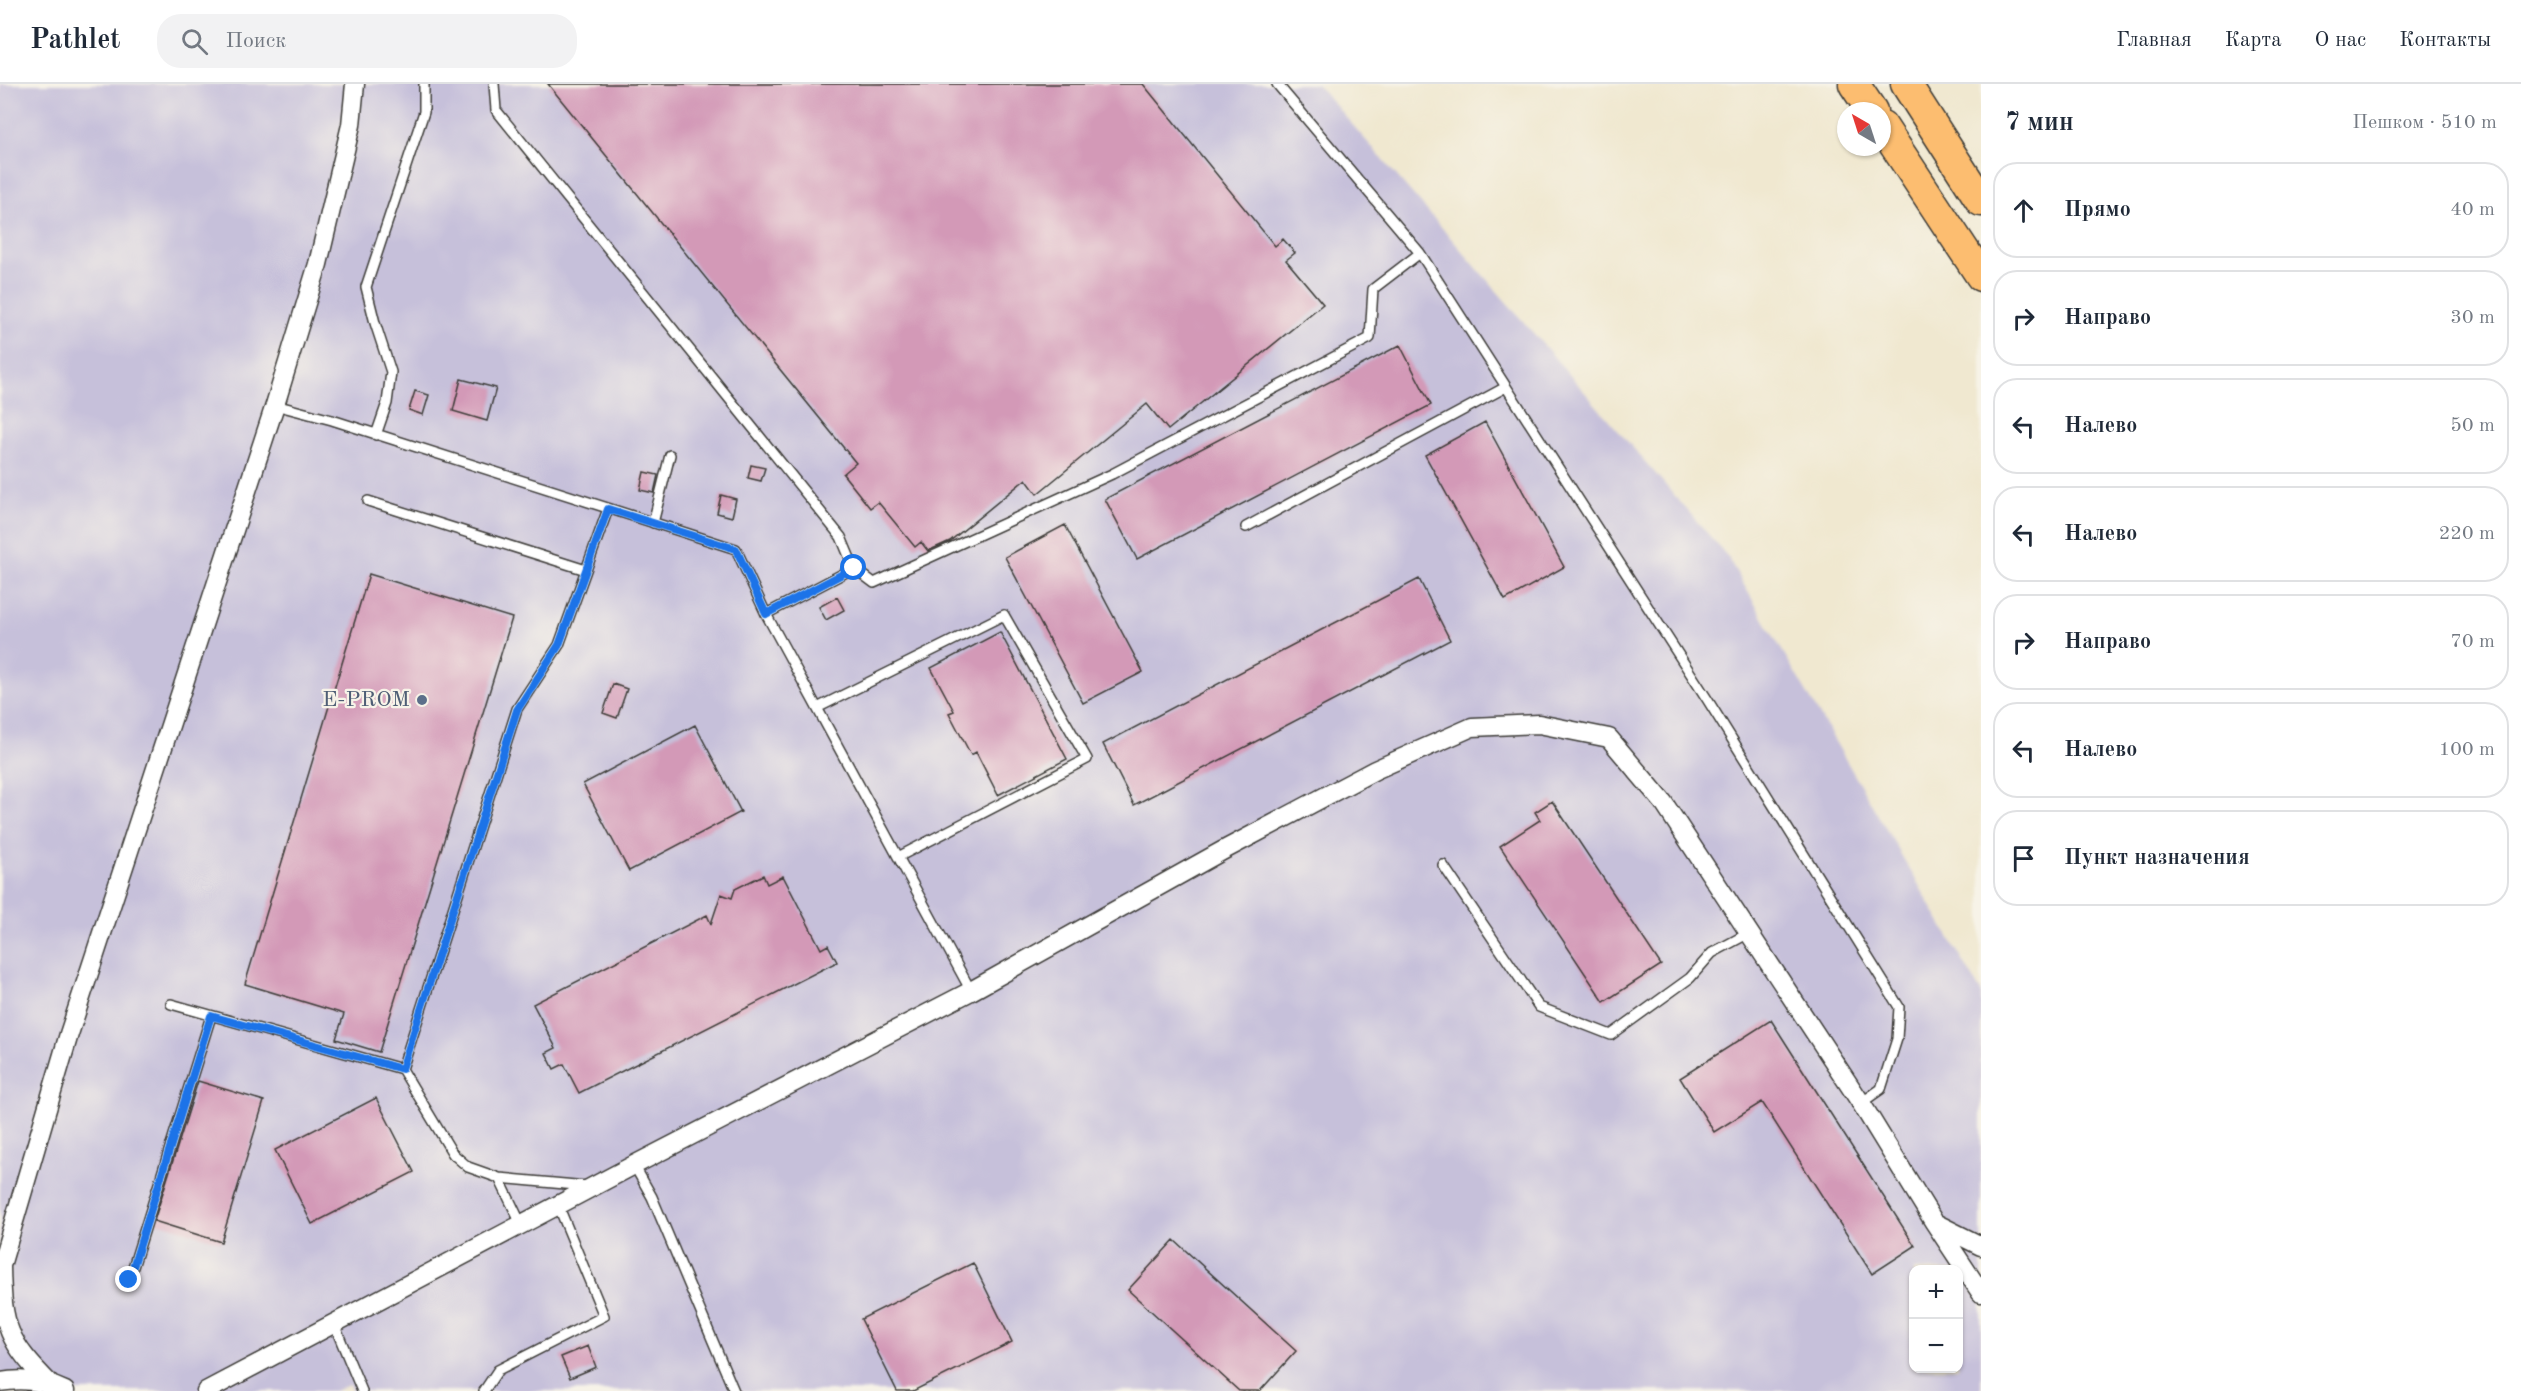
<!DOCTYPE html>
<html lang="ru">
<meta charset="utf-8">
<style>
:root{--surface:#fff;--page:#f2f2f3;--text:#1f2937;--muted:#747a83;--line:#e0e1e3}
body{margin:0;font-family:"Old Standard TT",serif;background:var(--page);color:var(--text)}
.controls{position:absolute;right:18px;bottom:18px;display:grid;overflow:hidden;border-radius:12px;box-shadow:0 2px 4px #0004}
.controls button{width:54px;height:54px;display:grid;place-items:center;padding:0;border:0;border-bottom:2px solid var(--line);background:var(--surface);color:var(--text);font:30px sans-serif}
.compass{position:absolute;left:1837px;top:18px;width:54px;height:54px;border-radius:50%;background:var(--surface);box-shadow:0 2px 4px #0004;rotate:321deg}
.stop{position:absolute;width:18px;height:18px;margin:-14px;border:4px solid #1a73e8;border-radius:50%;background:#fff}
.stop.end{background:#1a73e8;border-color:#fff;box-shadow:0 2px 6px #0008}
.list{margin:0;padding:0;list-style:none}
h2{display:flex;justify-content:space-between;align-items:center;height:78px;margin:0;padding:0 24px;font-size:26px}
h2 small{font-size:20px;font-weight:400;color:var(--muted)}
.list li{display:grid;grid-template-columns:39px 1fr auto;gap:18px;align-items:center;box-sizing:border-box;height:96px;margin:0 12px 12px;padding:0 12px;border:2px solid var(--line);border-radius:24px}
.list b{display:block;font-size:22px;white-space:nowrap}
.list em{font-size:20px;font-style:normal;color:var(--muted)}
.icon{flex:none;width:33px;height:33px;fill:none;stroke:currentColor;stroke-width:2;stroke-linecap:round;stroke-linejoin:round}
.map{position:relative;flex:none;width:1981px;height:1307px;overflow:hidden}
header{display:flex;align-items:center;gap:36px;box-sizing:border-box;height:84px;padding:0 30px;background:var(--surface);border-bottom:2px solid var(--line)}
header strong{font-size:28px}
nav{display:flex;gap:33px;margin-inline-start:auto;font-size:21px}
.search{width:420px;height:54px;background:var(--page);display:flex;align-items:center;gap:15px;box-sizing:border-box;padding:0 21px;border-radius:24px;color:var(--muted);font-size:22px}
main{display:flex}
aside{flex:1;background:var(--surface)}
.map>svg:first-child{display:block}
</style>
<header>
<strong>Pathlet</strong>
<div class="search"><svg class="icon" aria-label="search" viewBox="0 0 24 24"><circle cx="10" cy="10" r="6"/><path d="M15 15l6 6"/></svg>Поиск</div>
<nav><a>Главная</a><a>Карта</a><a>О нас</a><a>Контакты</a></nav>
</header>
<main>
<div class="map">
<svg width="1981" height="1307" viewBox="0 0 1981 1307">
<rect width="100%" height="100%" fill="#f7f3e8"/>
<filter id="ink" filterUnits="userSpaceOnUse"><feTurbulence type="fractalNoise" baseFrequency=".0167" numOctaves="2"/><feDisplacementMap in="SourceGraphic" scale="12" xChannelSelector="R" yChannelSelector="G"/><feConvolveMatrix kernelMatrix="1 2 1 2 8 2 1 2 1" color-interpolation-filters="sRGB"/></filter>
<filter id="wash" filterUnits="userSpaceOnUse"><feTurbulence type="fractalNoise" baseFrequency=".008" numOctaves="4" result="noise"/><feDisplacementMap in="SourceGraphic" scale="24" xChannelSelector="R" yChannelSelector="G"/><feGaussianBlur stdDeviation="1.35" result="paint"/><feColorMatrix in="noise" values="0 0 0 0 0 0 0 0 0 0 0 0 0 0 0 0 0 1.4 0 .05"/><feComposite in="paint" operator="in"/></filter>
<g filter="url(#wash)">
<rect width="100%" height="100%" fill="#f0e8d0"/>
<path fill="#c6c0da" fill-rule="evenodd" d="M0 0H1317L1727 472 1981 908V1307H352L349 1301 335 1307H0ZM1914 1186H1958V1284H1914Z"/>
<g id="blocks">
<path fill="#d399b7" d="M548 0H1143L1275 162 1283 155 1295 169 1286 176 1323 220 1168 346 1147 320 1037 410 1026 395 950 457 928 467 921 458 915 463 878 418 870 424 843 390 856 379Z
M1400 261 1431 321 1137 475 1105 415Z
M461 295 496 304 487 337 453 327Z
M415 307 429 311 423 331 409 326Z
M1485 338 1564 483 1505 516 1425 371Z
M751 381 765 384 761 397 748 394Z
M644 388 658 391 654 409 640 406Z
M721 411 736 415 732 433 717 429Z
M1065 441 1143 588 1083 619 1005 473Z
M369 490 512 534 379 968 336 955 344 930 245 900Z
M1419 495 1450 556 1134 721 1103 660Z
M837 513 844 526 826 536 819 523Z
M1000 548 1067 675 998 711 976 668 971 671 949 629 954 627 931 584Z
M613 600 627 605 617 634 603 629Z
M695 641 741 728 629 787 583 700Z
M1552 717 1661 881 1604 918 1500 762 1540 736 1535 728Z
M763 791 767 800 783 792 821 865 828 861 837 878 579 1009 564 980 554 985 546 969 556 964 533 920 707 831 711 840 721 810 732 814 735 805Z
M1771 936 1915 1162 1872 1190 1762 1018 1714 1048 1680 994Z
M198 997 264 1017 221 1158 154 1137Z
M376 1014 414 1088 312 1140 275 1066Z
M1174 1156 1296 1267 1260 1307H1239L1128 1206Z
M973 1179 1012 1258 913 1307H897L861 1235Z
M588 1262 596 1283 570 1294 561 1273Z"/>
</g>
</g>
<g filter="url(#ink)">
<use href="#blocks" fill-opacity="0" stroke="#3c3b37" stroke-width="1.5"/>
<g fill="none" stroke-linecap="round" stroke-linejoin="round">
<g stroke="#3c3b37" stroke-width="12">
<path id="service" d="M494 0 496 26 841 453 854 484 874 499 1112 390 1370 254 1373 205 1420 169 1277 0
M1420 169 1707 615 1899 923 1897 955 1881 1005 1861 1019
M275 321 332 336 736 465 766 530 971 907
M376 351 387 319 391 288 375 239 366 203 424 28V0
M368 417 586 486
M653 439 670 371
M1246 443 1506 303
M766 530 854 484
M817 624 1004 531 1087 675 898 773
M1443 781 1539 923 1611 951 1690 894 1712 869 1749 849
M171 920 402 985 453 1070 468 1083 499 1094 522 1142
M402 985 517 625 559 561 608 425
M634 1081 652 1113 734 1307
M499 1094 587 1102
M129 1196 211 932
M334 1240 362 1307
M484 1307 498 1286 604 1232 558 1121"/>
</g>
<g stroke="#3c3b37" stroke-width="21">
<path id="minor" d="M1935 1139 1981 1162
M1 1182C2 1243 8 1258 51 1301
M0 1185 69 950 275 321 318 180 351 41 355 0
M0 1298C22 1294 45 1297 65 1307
M206 1307 634 1081 971 907 1222 767 1375 686 1472 643 1539 640 1609 654 1663 718 1861 1019 1934 1138 1981 1209"/>
</g>
<g stroke="#3c3b37" stroke-width="33">
<path id="trunk" d="M1854 0 1872 27
M1906 0 1981 117
M1882 42 1981 192"/>
</g>
<use href="#service" stroke="#fff" stroke-width="9"/>
<use href="#minor" stroke="#fff" stroke-width="18"/>
<use href="#trunk" stroke="#fcbd6f" stroke-width="30"/>
</g>
</g>
<g fill="none" stroke-linecap="round" stroke-linejoin="round" filter="url(#ink)">
<path stroke="#1a73e8" stroke-width="8" d="M129 1196 211 932 402 985 517 626 559 561 608 425 736 465 766 530 854 484"/>
</g>
<circle fill="#5c6f8a" stroke="#f7f3e8" stroke-width="2" cx="422" cy="616" r="6"/>
<g text-anchor="middle" dominant-baseline="central" stroke-width="4.5" stroke-linejoin="round" paint-order="stroke">
<g font-size="22" fill="#4e5e75" stroke="#f7f3e8" text-anchor="end">
<text x="410" y="616">E-PROM</text>
</g>
</g>
</svg>
<div class="controls">
<button>+</button>
<button>−</button>
</div>
<svg class="compass" viewBox="-18 -18 36 36"><path d="M0-13l5 13h-10z" fill="#e53935"/><path d="M0 13l5-13h-10z" fill="#747a83"/></svg>
<div class="stop" style="left:854px;top:484px"></div>
<div class="stop end" style="left:129px;top:1196px"></div>
</div>
<aside>
<h2>7 мин<small>Пешком · 510 m</small></h2>
<ul class="list">
<li><svg class="icon" aria-label="ahead" viewBox="0 0 24 24"><path d="M12 20V5M6 11l6-6 6 6"/></svg><div><b>Прямо</b></div><em>40 m</em></li>
<li><svg class="icon" aria-label="right" viewBox="0 0 24 24"><path d="M7 20v-9h11M14 6l5 5-5 5"/></svg><div><b>Направо</b></div><em>30 m</em></li>
<li><svg class="icon" aria-label="left" viewBox="0 0 24 24"><path d="M17 20v-9H6M10 6l-5 5 5 5"/></svg><div><b>Налево</b></div><em>50 m</em></li>
<li><svg class="icon" aria-label="left" viewBox="0 0 24 24"><path d="M17 20v-9H6M10 6l-5 5 5 5"/></svg><div><b>Налево</b></div><em>220 m</em></li>
<li><svg class="icon" aria-label="right" viewBox="0 0 24 24"><path d="M7 20v-9h11M14 6l5 5-5 5"/></svg><div><b>Направо</b></div><em>70 m</em></li>
<li><svg class="icon" aria-label="left" viewBox="0 0 24 24"><path d="M17 20v-9H6M10 6l-5 5 5 5"/></svg><div><b>Налево</b></div><em>100 m</em></li>
<li><svg class="icon" aria-label="arrive" viewBox="0 0 24 24"><path d="M6 21V4h12l-3 4 3 4H6"/></svg><div><b>Пункт назначения</b></div></li>
</ul>
</aside>
</main>
